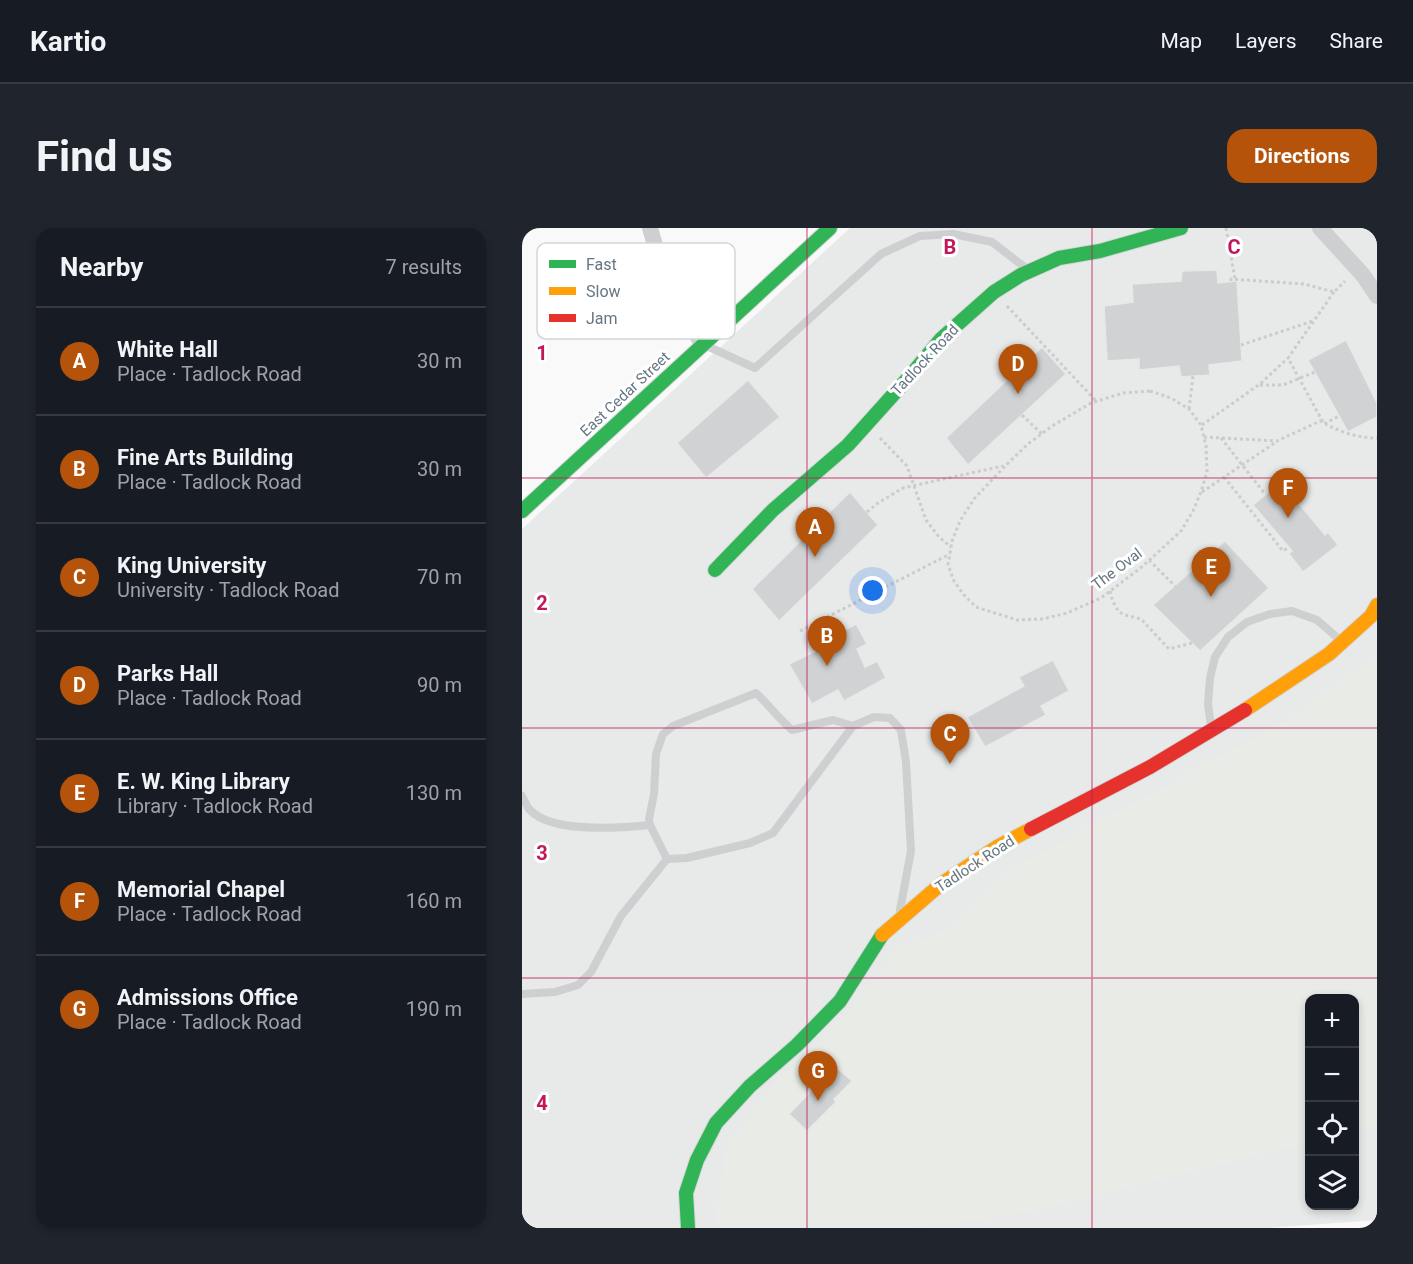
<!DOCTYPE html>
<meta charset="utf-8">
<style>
:root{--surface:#171b24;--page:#20242c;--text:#f1f3f6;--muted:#9ea1a6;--line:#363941;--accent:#b45309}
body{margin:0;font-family:Roboto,sans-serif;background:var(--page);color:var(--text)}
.controls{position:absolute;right:18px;bottom:18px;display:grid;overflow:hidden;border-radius:12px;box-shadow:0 3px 9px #0003}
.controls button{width:54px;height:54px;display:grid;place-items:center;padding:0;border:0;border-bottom:2px solid var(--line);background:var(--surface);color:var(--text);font:30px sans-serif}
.you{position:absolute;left:351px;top:363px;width:21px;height:21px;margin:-15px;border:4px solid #fff;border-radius:50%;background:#1a73e8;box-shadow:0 0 0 9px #1a73e833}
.badge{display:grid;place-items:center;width:39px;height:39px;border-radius:50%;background:var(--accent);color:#fff;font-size:20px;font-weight:700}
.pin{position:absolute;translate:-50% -50px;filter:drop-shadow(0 2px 3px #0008)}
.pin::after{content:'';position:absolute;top:32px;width:21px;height:18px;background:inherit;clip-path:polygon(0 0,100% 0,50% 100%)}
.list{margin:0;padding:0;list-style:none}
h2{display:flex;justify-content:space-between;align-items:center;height:78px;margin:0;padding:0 24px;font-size:26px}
h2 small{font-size:20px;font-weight:400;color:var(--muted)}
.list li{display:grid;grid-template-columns:39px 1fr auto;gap:18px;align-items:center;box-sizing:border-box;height:108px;padding:0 24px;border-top:2px solid var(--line)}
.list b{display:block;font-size:22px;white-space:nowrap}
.list p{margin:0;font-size:20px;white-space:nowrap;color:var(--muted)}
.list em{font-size:20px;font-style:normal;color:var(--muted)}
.icon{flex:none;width:33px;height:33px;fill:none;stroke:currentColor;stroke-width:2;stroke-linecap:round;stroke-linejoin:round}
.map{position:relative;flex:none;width:855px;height:1000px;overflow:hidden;border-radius:18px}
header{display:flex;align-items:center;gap:36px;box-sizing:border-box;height:84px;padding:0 30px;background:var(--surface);border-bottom:2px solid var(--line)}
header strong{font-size:28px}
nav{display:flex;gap:33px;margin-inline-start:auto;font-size:21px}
.intro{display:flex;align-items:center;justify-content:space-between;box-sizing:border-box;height:144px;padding:0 36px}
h1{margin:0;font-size:42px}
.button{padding:15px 27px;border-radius:18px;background:var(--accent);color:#fff;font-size:21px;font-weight:700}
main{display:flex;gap:36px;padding:0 36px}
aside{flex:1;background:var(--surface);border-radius:18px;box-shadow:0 3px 9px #0003}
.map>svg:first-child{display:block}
</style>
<header>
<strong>Kartio</strong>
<nav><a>Map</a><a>Layers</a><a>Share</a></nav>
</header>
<div class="intro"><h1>Find us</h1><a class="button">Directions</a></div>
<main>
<aside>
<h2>Nearby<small>7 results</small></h2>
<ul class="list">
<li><span class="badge">A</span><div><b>White Hall</b><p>Place · Tadlock Road</p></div><em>30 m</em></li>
<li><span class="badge">B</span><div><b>Fine Arts Building</b><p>Place · Tadlock Road</p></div><em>30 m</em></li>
<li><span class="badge">C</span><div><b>King University</b><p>University · Tadlock Road</p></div><em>70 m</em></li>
<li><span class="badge">D</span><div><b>Parks Hall</b><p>Place · Tadlock Road</p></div><em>90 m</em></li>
<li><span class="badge">E</span><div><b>E. W. King Library</b><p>Library · Tadlock Road</p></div><em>130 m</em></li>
<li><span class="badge">F</span><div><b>Memorial Chapel</b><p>Place · Tadlock Road</p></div><em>160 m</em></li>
<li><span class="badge">G</span><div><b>Admissions Office</b><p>Place · Tadlock Road</p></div><em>190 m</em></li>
</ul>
</aside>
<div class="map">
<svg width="855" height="1000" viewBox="0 0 855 1000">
<rect width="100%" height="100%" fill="#f9f9f9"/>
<path fill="#e8e9e9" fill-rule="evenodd" d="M328 0H855V992L745 1000H0V301ZM788 770H832V978H788Z"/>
<path fill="#e8ebe6" d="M855 427V898L833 904 832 770H788L787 915 503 985 396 1000H192L204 920 257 851 325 786 378 719 422 703 496 637 768 491Z"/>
<path fill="#d0d2d3" stroke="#e8e8e8" stroke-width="1.5" d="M695 42 696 55 715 53 720 133 687 137 688 147 659 149 657 138 617 142V131L585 133 582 78 611 74 610 56 659 53 660 43Z
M824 112 855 175V189L826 204 786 132Z
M520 119 544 146 446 237 424 210Z
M226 152 258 189 184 250 155 215Z
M759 254 803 307 806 304 816 317 781 344 767 326 770 323 731 277Z
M328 264 356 297 257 393 230 361Z
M703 313 747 360 678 423 631 377Z
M334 396 345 416 335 421 343 439 355 433 364 450 322 473 316 462 290 476 267 436 296 422 294 418Z
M531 432 547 463 519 478 524 487 463 519 445 489 502 458 497 449Z
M316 841 330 853 312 871 314 874 285 903 267 886 296 856 299 859Z"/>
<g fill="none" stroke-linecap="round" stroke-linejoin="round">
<g stroke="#d5d6d7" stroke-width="16">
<path id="fast" d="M0 283 308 0
M193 342 251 282 326 217 388 148 419 111 472 64 499 47 537 30 578 23 659 0
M166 1000 164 965 175 932 194 895 228 858 275 817 318 773 360 707"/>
</g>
<g stroke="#d5d6d7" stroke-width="16">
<path id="slow" d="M723 482 807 426 849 388 855 377
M360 707 419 656 475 619 509 601"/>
</g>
<g stroke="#d5d6d7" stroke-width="16">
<path id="jam" d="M509 601 628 539 723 482"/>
</g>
<path stroke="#cbcccd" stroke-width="3" stroke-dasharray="3 3" stroke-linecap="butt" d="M704 0 713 51
M709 53V51L782 56 812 64 823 53
M812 64 766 130 802 196 817 188
M485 78 575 174
M719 117 791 93
M738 157H761L793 144
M628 163 649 170 667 181 679 197 684 218 685 244 679 264 671 283 659 303 621 338 579 370 545 385 521 391 495 392 454 379 442 367 432 353 426 337 430 313 438 293 452 271 483 238 506 216 530 198 569 175 601 165Z
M667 181 671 148
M500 187 520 206
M680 197 738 156 766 130
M682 209 755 213 798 193C816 203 834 210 855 210
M358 210 385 238 404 292 417 309 429 319
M699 210 743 266
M702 249 761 323 767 319
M680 264 754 214
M345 284 356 275 381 260 481 238
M627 332 653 358
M588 363 591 374 597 384 603 387 619 391 647 421 670 415
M278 403 428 326"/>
<path stroke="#cecfd0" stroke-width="8" d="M185 118 233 140 359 26 398 8 431 6 470 14 505 41
M689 498 686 476 688 450 693 429 706 409 725 394 748 386 770 383 795 392 818 412
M0 568C2 572 4 577 7 581 29 606 98 600 128 597
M145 631 128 597 127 591 132 566 134 526 141 506 151 498 234 465C247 477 257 491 270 502L311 492 331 498
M0 766 33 764 56 757 69 744 99 688 145 631 165 630 228 615 251 605 331 498 352 489 368 490 379 502 384 534 389 623 378 682"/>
<path stroke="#cecfd0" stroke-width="16" d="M128 0 137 31 154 74 181 117
M798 0 841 47 855 68"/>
<use href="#fast" stroke="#30b455" stroke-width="14"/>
<use href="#slow" stroke="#ff9f0a" stroke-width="14"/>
<use href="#jam" stroke="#e5322d" stroke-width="14"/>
</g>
<path fill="none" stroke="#c2185b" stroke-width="1.5" stroke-opacity="0.55" d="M285 0V1000M570 0V1000M0 250H855M0 500H855M0 750H855"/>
<g text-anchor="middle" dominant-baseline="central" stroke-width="6" stroke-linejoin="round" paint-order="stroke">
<g font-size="15" fill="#657683" stroke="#fff">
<text transform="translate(403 132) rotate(-47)">Tadlock Road</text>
<text transform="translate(103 166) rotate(-43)">East Cedar Street</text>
<text transform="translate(595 341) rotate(-37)">The Oval</text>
<text transform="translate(453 636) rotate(-33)">Tadlock Road</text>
</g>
</g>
<rect x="15" y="15" width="198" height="96" rx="9" fill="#fff" stroke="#d1d6da" stroke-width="1.5"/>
<rect x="27" y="32" width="27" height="8" fill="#30b455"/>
<rect x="27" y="59" width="27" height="8" fill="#ff9f0a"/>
<rect x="27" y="86" width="27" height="8" fill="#e5322d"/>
<g font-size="16" fill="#657683">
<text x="64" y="42">Fast</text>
<text x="64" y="69">Slow</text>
<text x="64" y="96">Jam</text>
</g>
<g font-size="20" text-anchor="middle" font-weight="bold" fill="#c2185b" stroke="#fff" stroke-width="6" stroke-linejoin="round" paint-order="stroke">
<text x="428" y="26">B</text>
<text x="712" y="26">C</text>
<text x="20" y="132">1</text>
<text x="20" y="382">2</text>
<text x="20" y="632">3</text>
<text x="20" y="882">4</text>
</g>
</svg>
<div class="controls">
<button>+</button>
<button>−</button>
<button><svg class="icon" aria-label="locate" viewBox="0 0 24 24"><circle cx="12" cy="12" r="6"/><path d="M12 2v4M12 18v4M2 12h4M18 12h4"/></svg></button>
<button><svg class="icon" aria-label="layers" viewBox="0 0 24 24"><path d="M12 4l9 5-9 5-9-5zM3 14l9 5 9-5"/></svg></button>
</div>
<div class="you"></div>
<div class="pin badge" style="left:293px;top:329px">A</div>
<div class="pin badge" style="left:305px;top:438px">B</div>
<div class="pin badge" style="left:428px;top:536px">C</div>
<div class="pin badge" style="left:496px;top:166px">D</div>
<div class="pin badge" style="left:689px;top:369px">E</div>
<div class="pin badge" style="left:766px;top:290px">F</div>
<div class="pin badge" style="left:296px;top:873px">G</div>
</div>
</main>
